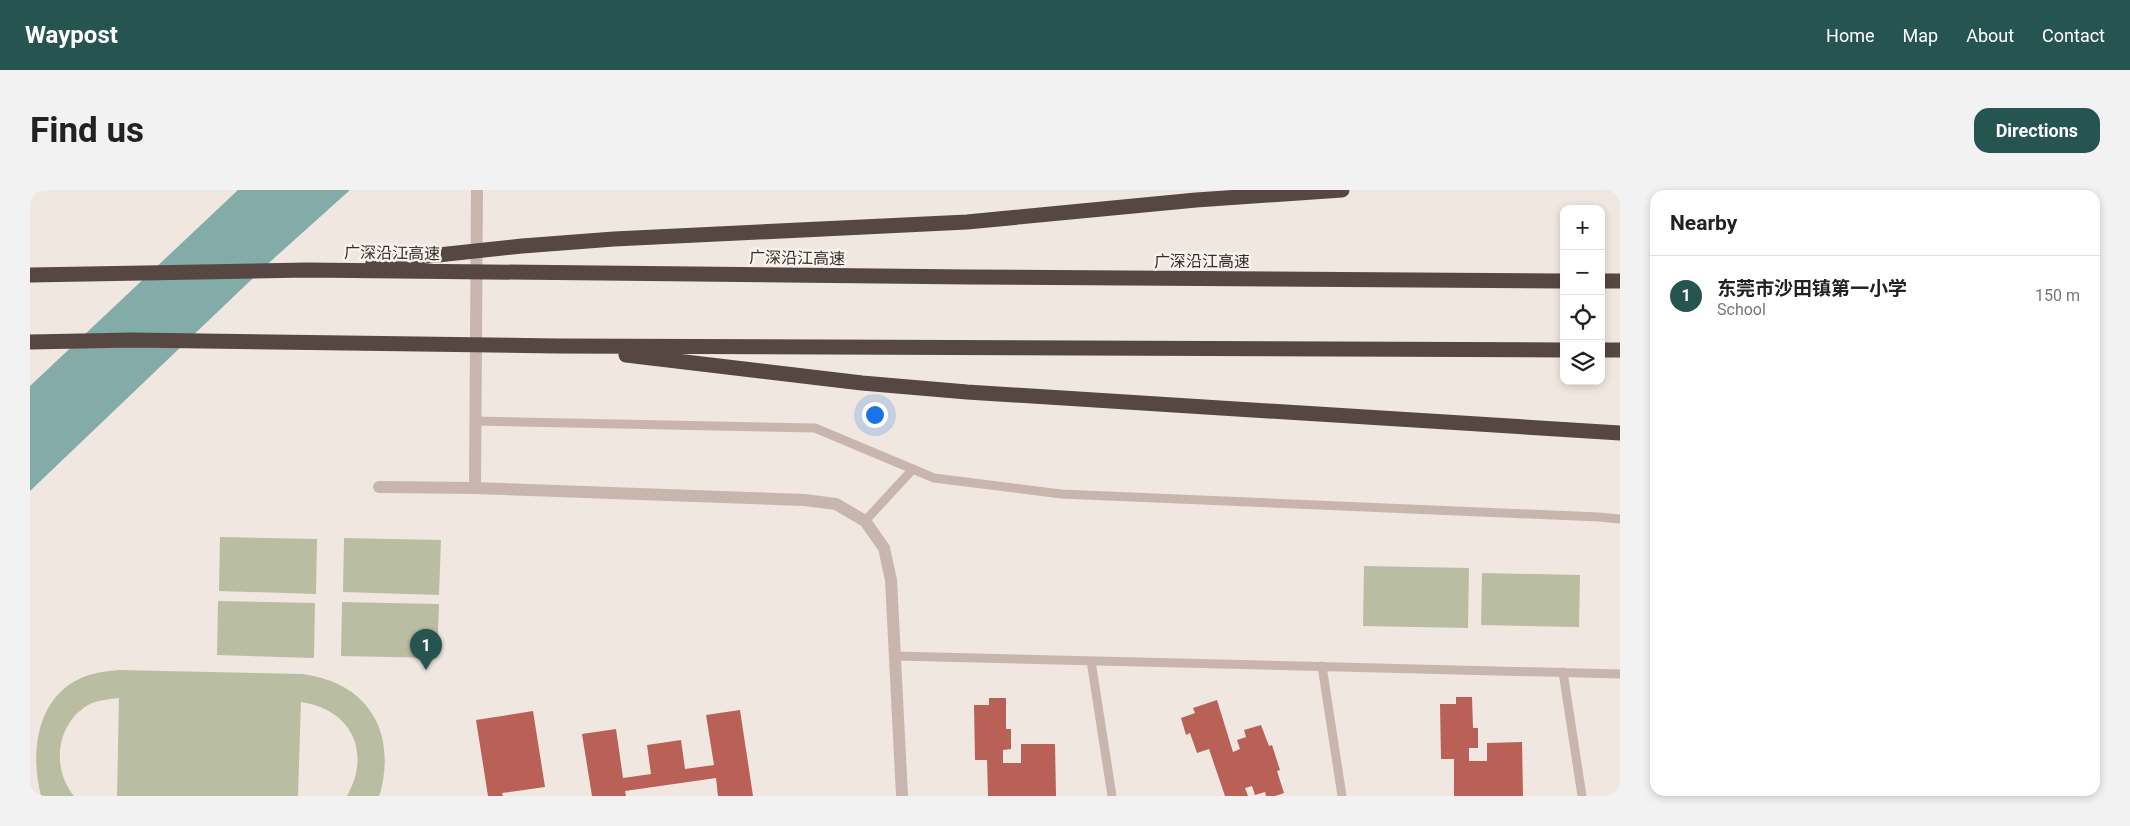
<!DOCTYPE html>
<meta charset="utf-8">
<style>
:root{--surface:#fff;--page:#f2f2f2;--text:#222;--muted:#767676;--line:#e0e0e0;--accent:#255451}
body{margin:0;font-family:Roboto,"Noto Sans SC",sans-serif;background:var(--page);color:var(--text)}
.controls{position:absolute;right:15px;top:15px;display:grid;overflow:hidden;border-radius:10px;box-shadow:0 2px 8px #0003}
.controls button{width:45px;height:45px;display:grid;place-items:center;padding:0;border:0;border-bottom:1px solid var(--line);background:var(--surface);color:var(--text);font:25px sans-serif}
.you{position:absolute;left:844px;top:224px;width:18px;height:18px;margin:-12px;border:4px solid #fff;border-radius:50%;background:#1a73e8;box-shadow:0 0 0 8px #1a73e833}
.badge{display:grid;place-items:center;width:32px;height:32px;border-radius:50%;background:var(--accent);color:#fff;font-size:16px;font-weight:700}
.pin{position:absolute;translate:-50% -41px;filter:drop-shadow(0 1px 2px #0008)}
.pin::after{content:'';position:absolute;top:26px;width:18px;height:15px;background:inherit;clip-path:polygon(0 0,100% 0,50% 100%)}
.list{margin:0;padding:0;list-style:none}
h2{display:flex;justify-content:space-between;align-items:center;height:65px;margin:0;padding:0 20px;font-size:21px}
h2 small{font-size:16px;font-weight:400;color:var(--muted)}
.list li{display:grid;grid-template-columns:32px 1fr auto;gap:15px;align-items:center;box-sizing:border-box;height:80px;padding:0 20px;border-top:1px solid var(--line)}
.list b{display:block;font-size:19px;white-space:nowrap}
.list p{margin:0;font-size:16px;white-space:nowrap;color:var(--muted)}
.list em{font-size:16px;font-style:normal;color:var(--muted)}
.icon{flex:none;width:28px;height:28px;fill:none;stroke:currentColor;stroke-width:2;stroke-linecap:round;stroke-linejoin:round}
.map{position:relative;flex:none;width:1590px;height:606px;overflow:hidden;border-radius:15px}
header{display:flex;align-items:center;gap:30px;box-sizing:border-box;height:70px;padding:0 25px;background:var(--accent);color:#fff}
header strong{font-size:24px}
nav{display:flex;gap:28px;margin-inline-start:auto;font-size:18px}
.intro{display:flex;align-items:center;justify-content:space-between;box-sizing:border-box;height:120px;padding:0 30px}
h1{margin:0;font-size:35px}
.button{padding:12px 22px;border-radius:15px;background:var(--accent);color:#fff;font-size:18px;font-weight:700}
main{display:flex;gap:30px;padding:0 30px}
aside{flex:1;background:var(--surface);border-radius:15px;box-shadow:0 2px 8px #0003}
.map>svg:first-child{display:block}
</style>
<header>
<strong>Waypost</strong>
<nav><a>Home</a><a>Map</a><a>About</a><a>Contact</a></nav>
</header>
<div class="intro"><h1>Find us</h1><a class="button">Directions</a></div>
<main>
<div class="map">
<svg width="1590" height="606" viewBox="0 0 1590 606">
<rect width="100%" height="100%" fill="#f1e7e1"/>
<path fill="#b9bea2" d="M190 347 287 349 286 404 189 401Z
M314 348 411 350 409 405 313 402Z
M1334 376 1439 378 1438 438 1333 436Z
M1452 383 1550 385 1549 437 1451 435Z
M188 411 285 413 284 468 187 465Z
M312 412 409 414 407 468 311 466Z
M89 480 273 484C338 493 367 541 350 604L349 606H317C342 562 321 519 271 512L268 606H87L89 508C80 509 71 510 62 513 27 530 20 577 44 606H11C0 564 6 508 51 488 63 483 75 481 89 480Z"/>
<path fill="#83aba7" d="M208 0H320L241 71 0 301V196Z"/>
<path fill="#b96157" d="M1426 507H1442L1443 538H1448V558H1439V571H1457V553L1492 552 1493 606H1424V569H1411L1410 514H1426Z
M959 508H976V539H981V559L973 560V573H991V554H1025L1026 606H958L957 570H945L944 515H959Z
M1187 510 1203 562 1210 559 1207 550 1216 547 1214 540 1231 535 1239 556 1242 555 1250 580 1247 581 1254 603 1245 606H1236L1235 602 1225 605 1222 596 1215 598 1218 606H1195L1179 559 1167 563 1160 543 1156 545 1151 528 1165 523 1163 518Z
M710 520 723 606H688L686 588 595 601 596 606H562L552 544 586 539 593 588 621 584 617 555 651 550 655 579 684 575 676 525Z
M503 521 515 597 472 603 473 606H458L446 530Z"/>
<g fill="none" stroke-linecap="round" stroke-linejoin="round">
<path stroke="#c8b6ae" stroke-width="9" d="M446 231 785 238 904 288 1031 304 1569 327 1590 329
M835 331 883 279
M864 466 1590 484
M1061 471 1082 606
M1292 476 1312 606
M1533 482 1552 606"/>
<path stroke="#c8b6ae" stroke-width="12" d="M349 297 445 298 774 310 806 314 835 331 854 358 861 390 872 606
M445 298 447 0"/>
<path stroke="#574743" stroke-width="15" d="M343 72 492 56 584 49 937 32 1166 10 1312 0
M0 85 277 80 940 87 1534 91
M1571 91H1590
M0 152 102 150 528 156 1534 160
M1571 160H1590
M596 165 832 193 937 202 1590 243"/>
</g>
<g text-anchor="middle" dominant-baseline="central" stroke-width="5" stroke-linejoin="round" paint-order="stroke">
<g font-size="16" fill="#372d2b" stroke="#f9f2ed">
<text transform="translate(362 63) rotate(1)">广深沿江高速</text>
<text transform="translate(767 68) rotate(1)">广深沿江高速</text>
<text x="1172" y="71">广深沿江高速</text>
</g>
</g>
</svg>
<div class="controls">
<button>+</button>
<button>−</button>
<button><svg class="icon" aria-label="locate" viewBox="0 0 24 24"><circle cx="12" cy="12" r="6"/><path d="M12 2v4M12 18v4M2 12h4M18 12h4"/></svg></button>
<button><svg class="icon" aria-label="layers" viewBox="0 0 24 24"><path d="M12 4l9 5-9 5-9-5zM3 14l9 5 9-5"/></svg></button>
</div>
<div class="you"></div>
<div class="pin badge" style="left:396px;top:480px">1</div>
</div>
<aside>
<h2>Nearby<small></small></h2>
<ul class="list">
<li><span class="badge">1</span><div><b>东莞市沙田镇第一小学</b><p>School</p></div><em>150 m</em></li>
</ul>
</aside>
</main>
